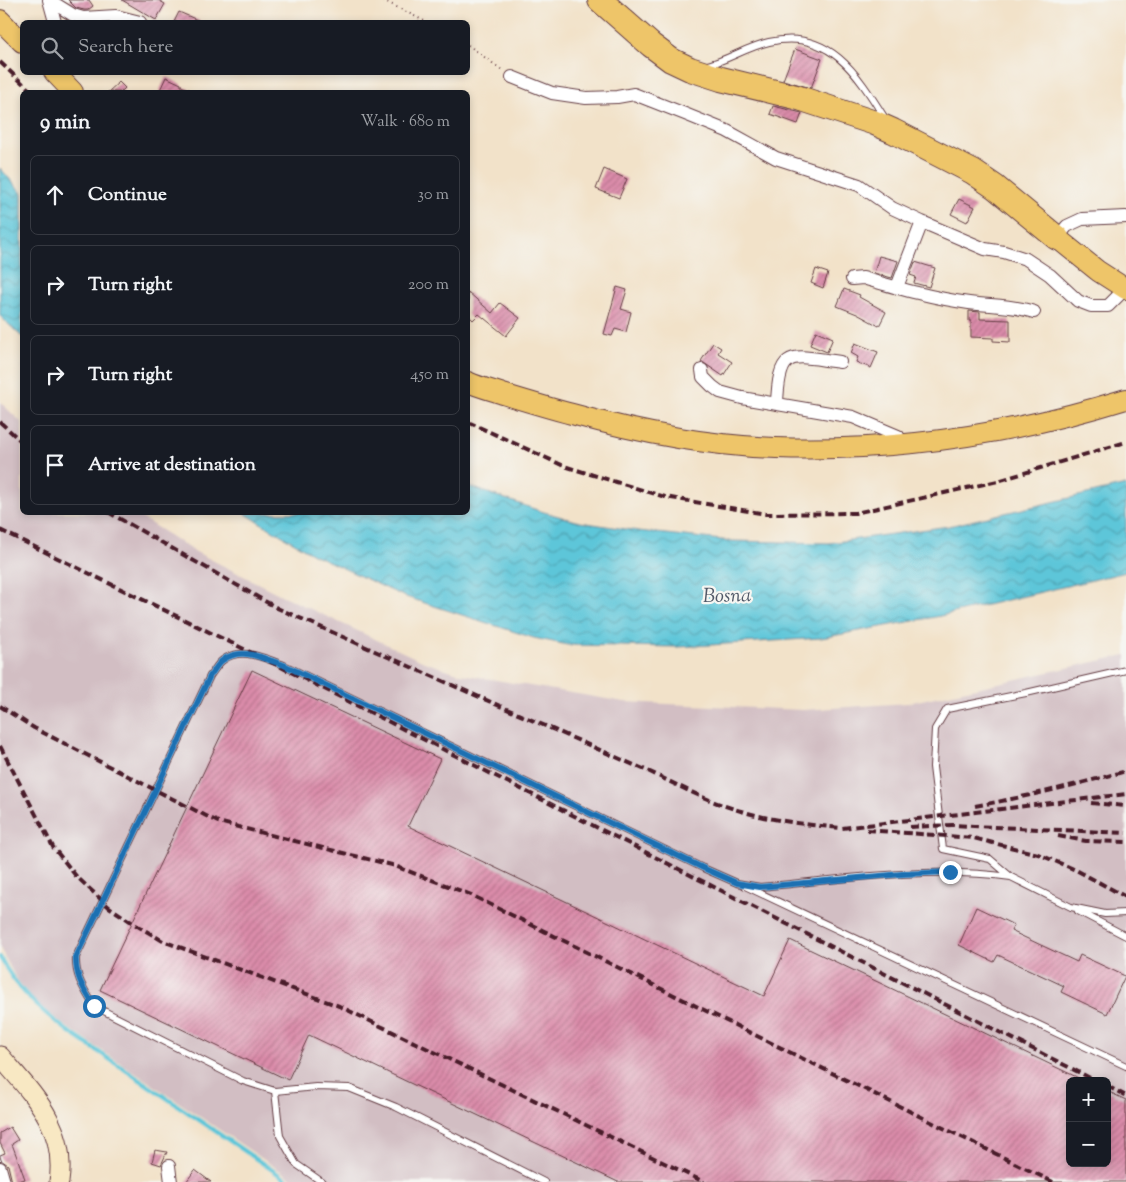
<!DOCTYPE html>
<meta charset="utf-8">
<style>
:root{--surface:#171b24;--page:#242831;--text:#f1f3f6;--muted:#9ea1a6;--line:#363941}
body{margin:0;font-family:"Sorts Mill Goudy",serif;background:var(--page);color:var(--text)}
.controls{position:absolute;right:15px;bottom:15px;display:grid;overflow:hidden;border-radius:8px;box-shadow:0 2px 8px #0003}
.controls button{width:45px;height:45px;display:grid;place-items:center;padding:0;border:0;border-bottom:1px solid var(--line);background:var(--surface);color:var(--text);font:25px sans-serif}
.stop{position:absolute;width:15px;height:15px;margin:-11px;border:4px solid #1f6fb2;border-radius:50%;background:#fff}
.stop.end{background:#1f6fb2;border-color:#fff;box-shadow:0 1px 5px #0008}
.list{margin:0;padding:0;list-style:none}
h2{display:flex;justify-content:space-between;align-items:center;height:65px;margin:0;padding:0 20px;font-size:21px}
h2 small{font-size:16px;font-weight:400;color:var(--muted)}
.list li{display:grid;grid-template-columns:32px 1fr auto;gap:15px;align-items:center;box-sizing:border-box;height:80px;margin:0 10px 10px;padding:0 10px;border:1px solid var(--line);border-radius:8px}
.list b{display:block;font-size:19px;white-space:nowrap}
.list em{font-size:16px;font-style:normal;color:var(--muted)}
.icon{flex:none;width:28px;height:28px;fill:none;stroke:currentColor;stroke-width:2;stroke-linecap:round;stroke-linejoin:round}
.map{position:relative;flex:none;width:1126px;height:1182px;overflow:hidden}
.search{position:absolute;background:var(--surface);box-shadow:0 2px 8px #0003;left:20px;top:20px;width:450px;height:55px;display:flex;align-items:center;gap:12px;box-sizing:border-box;padding:0 18px;border-radius:8px;color:var(--muted);font-size:19px}
.panel{position:absolute;background:var(--surface);box-shadow:0 2px 8px #0003;left:20px;top:90px;width:450px;height:425px;border-radius:8px}
.map>svg:first-child{display:block}
</style>
<div class="map">
<svg width="1126" height="1182" viewBox="0 0 1126 1182">
<defs>
<pattern id="water-waves" width="16" height="10" patternUnits="userSpaceOnUse" patternTransform="scale(1.25)"><rect width="16" height="10" fill="#5dc6d9"/><path d="M0 5q4-4 8 0t8 0" fill="none" stroke="#4fa0b0"/></pattern>
<pattern id="building-hatch" width="6" height="6" patternUnits="userSpaceOnUse" patternTransform="scale(1.25)"><rect width="6" height="6" fill="#db8caa"/><path d="M-1 1l2-2M0 6l6-6M5 7l2-2" fill="none" stroke="#b4728b"/></pattern>
</defs>
<rect width="100%" height="100%" fill="#f6f6f2"/>
<filter id="ink" filterUnits="userSpaceOnUse"><feTurbulence type="fractalNoise" baseFrequency=".02" numOctaves="2"/><feDisplacementMap in="SourceGraphic" scale="10" xChannelSelector="R" yChannelSelector="G"/><feConvolveMatrix kernelMatrix="1 2 1 2 8 2 1 2 1" color-interpolation-filters="sRGB"/></filter>
<filter id="wash" filterUnits="userSpaceOnUse"><feTurbulence type="fractalNoise" baseFrequency=".0096" numOctaves="4" result="noise"/><feDisplacementMap in="SourceGraphic" scale="20" xChannelSelector="R" yChannelSelector="G"/><feGaussianBlur stdDeviation="1.12" result="paint"/><feColorMatrix in="noise" values="0 0 0 0 0 0 0 0 0 0 0 0 0 0 0 0 0 1.4 0 .05"/><feComposite in="paint" operator="in"/></filter>
<g filter="url(#wash)">
<rect width="100%" height="100%" fill="#f2e2c9"/>
<path fill="#d2bec3" fill-rule="evenodd" d="M0 402 22 423V512L134 513 196 552 283 596 424 662 461 674 624 702 803 710 908 703 1126 655V1182H297L64 1025 34 1001 17 980 0 948ZM1070 1081H1107V1163H1070Z"/>
<path fill="url(#water-waves)" stroke="#547282" d="M0 168 22 193V337L0 316Z
M1126 485V572L940 616 821 638 678 647 568 645 534 638 403 596 313 554 244 513 468 512V486L540 511 580 522 638 531 731 541 829 543 949 526Z"/>
<g fill="none" stroke-linecap="round" stroke-linejoin="round">
<path stroke="#5dc6d9" stroke-width="4" d="M0 957C16 989 40 1010 68 1031L290 1182"/>
</g>
<g id="blocks">
<path fill="url(#building-hatch)" d="M68 0H89L93 6 88 10H84L76 8Z
M122 0H158L165 4 156 20Z
M179 12 202 22H174Z
M795 49 822 59 811 88 783 80Z
M166 77 181 84V86L196 92H159Z
M119 82 125 88 121 92H108Z
M773 106 802 113 798 124 770 114Z
M604 169 627 179 619 198 596 189Z
M959 199 975 207 967 222 951 214Z
M879 256 898 261 892 278 874 273Z
M915 262 935 268 929 287 914 283 916 277 910 275Z
M816 269 828 273 823 288 811 283Z
M617 287 627 290 621 309 631 312 626 332 615 329 612 336 604 334Z
M844 289 860 295 859 297 886 312 879 326 857 314 837 306Z
M468 292 492 313 500 303 520 318 506 336 479 314 473 320 468 315Z
M969 311 980 312V319L1010 320V342L993 341V338L971 337V321H969Z
M816 331 833 338 827 352 810 345Z
M713 343 721 348 718 353 732 362 723 376 701 361Z
M855 343 878 352 871 368 856 362 858 357 851 353Z
M252 670 440 759 408 826 764 996 790 940 1085 1081H1070V1163H1107V1091L1126 1100V1182H618L309 1035 288 1080 100 990Z
M976 907 1014 925 1011 931 1077 962 1080 955 1125 976 1107 1014 1061 992 1064 986 998 955 994 962 959 945Z
M10 1127 18 1140 12 1144 25 1179 15 1182H12L8 1165 1 1160 0 1156V1155L5 1153 0 1143V1133Z
M155 1150 167 1152 161 1165 152 1162Z
M195 1170 211 1182H186Z"/>
</g>
</g>
<g filter="url(#ink)">
<use href="#blocks" fill-opacity="0" stroke="#633c43" stroke-width="1"/>
<g fill="none" stroke-linecap="round" stroke-linejoin="round">
<g stroke="#633c43" stroke-width="8">
<path id="service" d="M704 66C727 61 746 47 769 42 830 28 858 75 886 120
M1126 670 1026 693 947 709 935 729 933 767 943 849 990 859 1011 877 1071 907 1105 914 1126 913
M745 886 1126 1066
M1078 911 1126 936
M275 1091 280 1136 296 1164 322 1182
M544 1182 396 1107 349 1088 316 1087 275 1091 243 1081 94 1006C84 989 75 977 76 957L210 676C214 671 218 663 223 660 242 646 265 659 284 665L703 868 737 883 760 887C843 879 928 866 1011 877"/>
</g>
<g stroke="#633c43" stroke-width="14">
<path id="minor" d="M49 0 73 15 83 18 116 16 140 22
M49 0 55 22
M512 77 552 93 586 98 617 97 634 94 685 114 727 131 776 158 859 185 892 208 922 222 985 249 1004 252 1026 259 1050 275 1078 301 1091 306H1108L1125 289
M1057 238 1067 226 1082 219 1126 217
M852 279 863 278C898 288 932 298 969 303 991 306 1012 305 1034 312
M897 287 922 222
M702 370 703 377 712 386 720 392 742 398 853 417 898 436V445
M777 404C779 346 792 356 840 362
M169 1166 171 1182
M0 1168 4 1182"/>
</g>
<g stroke="#633c43" stroke-width="21">
<path id="secondary" d="M0 1056C33 1095 67 1126 59 1182"/>
</g>
<g stroke="#633c43" stroke-width="22">
<path id="primary" d="M0 20 22 42
M54 72 73 92
M1057 238 1098 271 1126 289
M468 382C479 387 491 390 503 394 526 401 549 408 572 414 637 432 709 446 776 448 895 452 1013 434 1126 399"/>
</g>
<g stroke="#633c43" stroke-width="26">
<path id="motorway" d="M600 0 651 45 671 60 690 69 721 79 796 97 875 123 893 131 973 172 995 187 1057 238"/>
</g>
<path stroke="#633c43" stroke-width="2" stroke-dasharray="1 4" stroke-linecap="butt" d="M383 0 426 22
M468 45 502 70"/>
<use href="#service" stroke="#fff" stroke-width="6"/>
<use href="#minor" stroke="#fff" stroke-width="12"/>
<use href="#secondary" stroke="#f8e8c3" stroke-width="19"/>
<use href="#primary" stroke="#eec569" stroke-width="20"/>
<use href="#motorway" stroke="#eec569" stroke-width="24"/>
<path stroke="#4a1f2b" stroke-width="4" stroke-dasharray="8 4" stroke-linecap="butt" d="M0 62 32 92
M0 422 22 442
M468 422 564 466 665 497 766 514 855 513 998 481 1126 442
M108 512 277 608 650 772C679 786 709 802 741 811 774 821 808 825 842 828L1126 794
M0 530 281 667 1096 1081
M0 706 34 728 218 822 392 865 469 894 1053 1182
M0 746 53 847 76 876 109 907 136 925 163 941 339 1006 704 1182
M1091 803 1126 806
M975 806C1026 797 1076 785 1126 771
M910 827 952 825 1126 833
M867 830 973 838 1038 854 1076 870 1126 897
M1058 836 1086 841 1126 842
M1107 1086 1126 1096"/>
</g>
</g>
<g fill="none" stroke-linecap="round" stroke-linejoin="round" filter="url(#ink)">
<path stroke="#1f6fb2" stroke-width="6" d="M94 1006C84 989 75 977 76 957L210 676C214 671 218 663 223 660 242 646 264 659 284 665L703 868 737 883 760 887 902 874 950 872"/>
</g>
<g text-anchor="middle" dominant-baseline="central" stroke-width="4.5" stroke-linejoin="round" paint-order="stroke">
<g font-size="20" font-style="italic" fill="#515968" stroke="#f6f6f2">
<text transform="translate(727 597) rotate(-1)">Bosna</text>
</g>
</g>
</svg>
<div class="controls">
<button>+</button>
<button>−</button>
</div>
<div class="stop" style="left:94px;top:1006px"></div>
<div class="stop end" style="left:950px;top:872px"></div>
<div class="search"><svg class="icon" aria-label="search" viewBox="0 0 24 24"><circle cx="10" cy="10" r="6"/><path d="M15 15l6 6"/></svg>Search here</div>
<section class="panel">
<h2>9 min<small>Walk · 680 m</small></h2>
<ul class="list">
<li><svg class="icon" aria-label="ahead" viewBox="0 0 24 24"><path d="M12 20V5M6 11l6-6 6 6"/></svg><div><b>Continue</b></div><em>30 m</em></li>
<li><svg class="icon" aria-label="right" viewBox="0 0 24 24"><path d="M7 20v-9h11M14 6l5 5-5 5"/></svg><div><b>Turn right</b></div><em>200 m</em></li>
<li><svg class="icon" aria-label="right" viewBox="0 0 24 24"><path d="M7 20v-9h11M14 6l5 5-5 5"/></svg><div><b>Turn right</b></div><em>450 m</em></li>
<li><svg class="icon" aria-label="arrive" viewBox="0 0 24 24"><path d="M6 21V4h12l-3 4 3 4H6"/></svg><div><b>Arrive at destination</b></div></li>
</ul>
</section>
</div>
